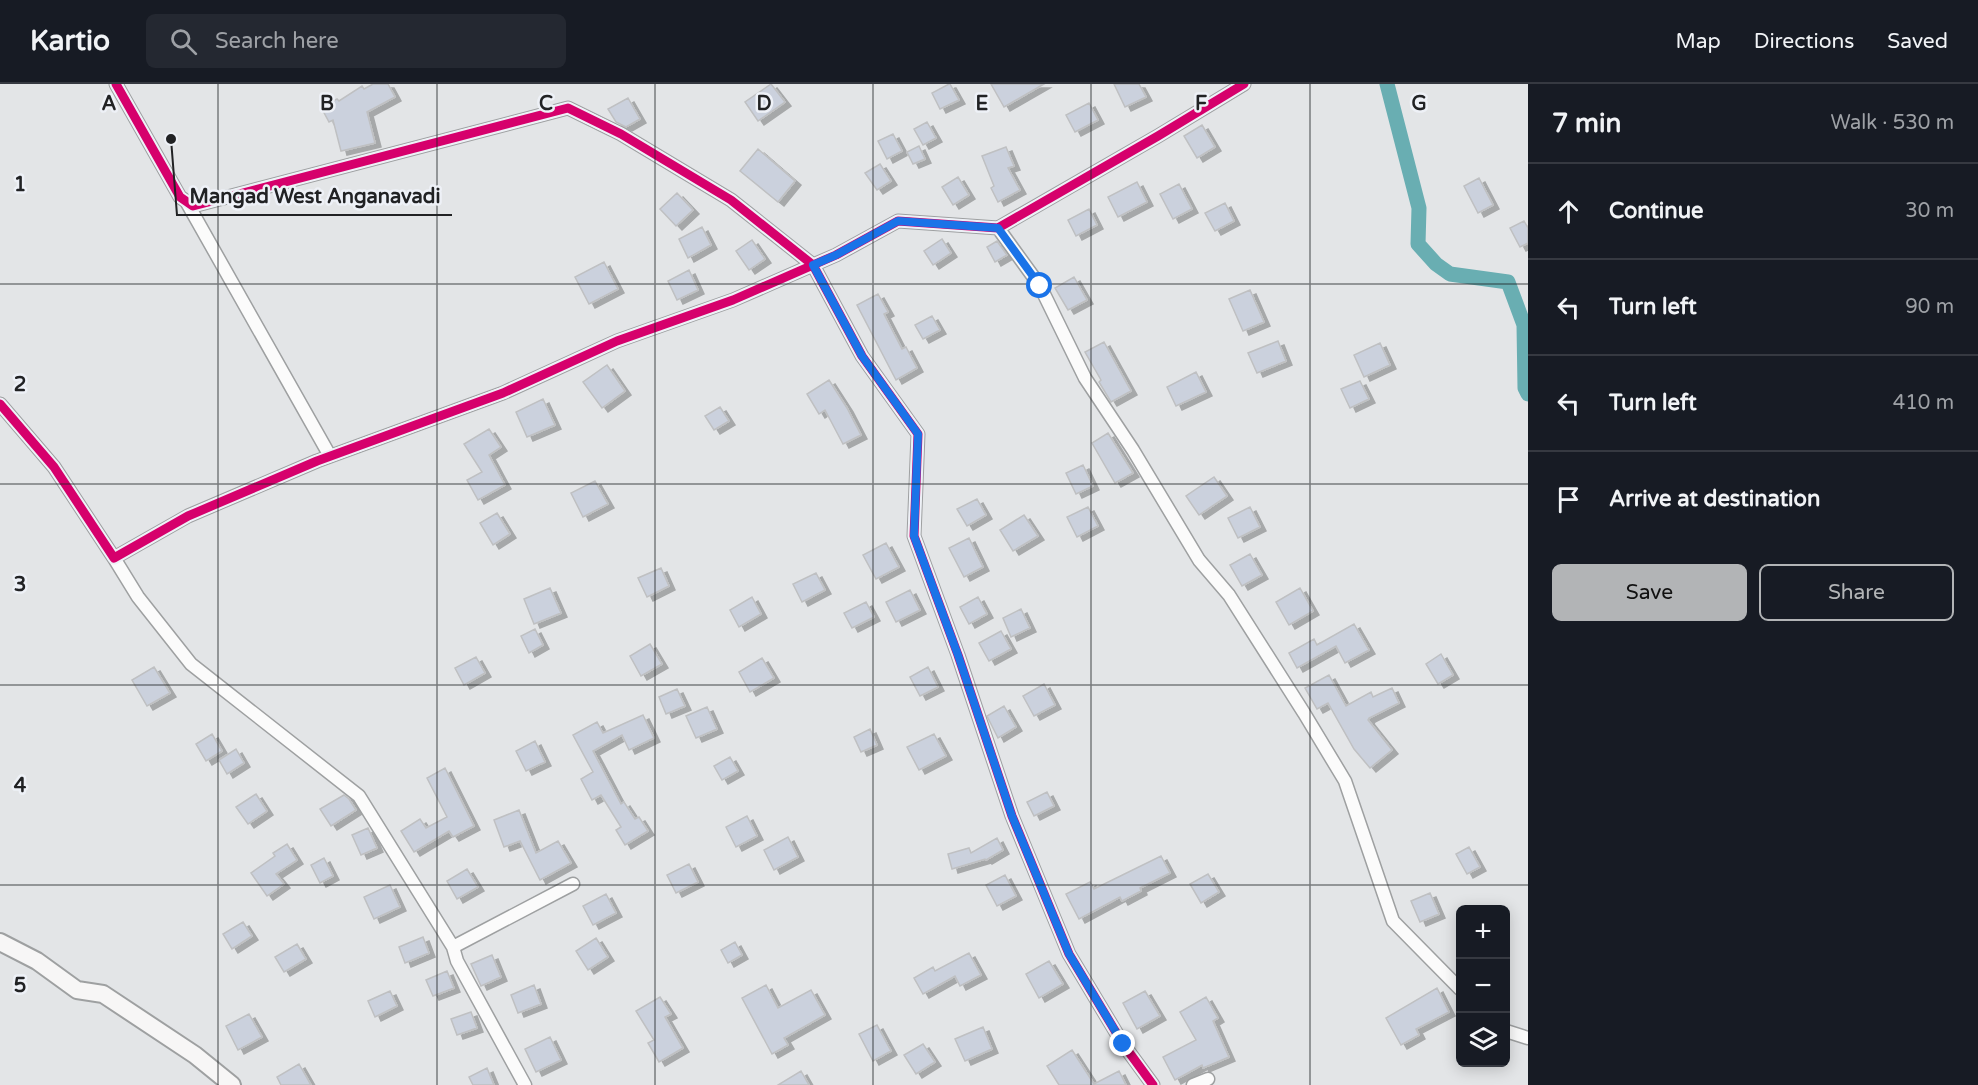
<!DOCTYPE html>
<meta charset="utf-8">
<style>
:root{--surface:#171b24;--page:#242831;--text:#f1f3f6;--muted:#9ea1a6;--line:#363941;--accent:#b2b4b6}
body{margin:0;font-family:"Varela Round",sans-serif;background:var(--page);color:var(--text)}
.controls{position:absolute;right:18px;bottom:18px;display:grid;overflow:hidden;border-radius:9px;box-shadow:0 3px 15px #0003}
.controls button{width:54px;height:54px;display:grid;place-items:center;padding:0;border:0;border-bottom:2px solid var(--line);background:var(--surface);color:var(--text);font:30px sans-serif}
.stop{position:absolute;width:18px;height:18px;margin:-14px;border:4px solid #1a73e8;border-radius:50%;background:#fff}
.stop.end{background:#1a73e8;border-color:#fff;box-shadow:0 2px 6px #0008}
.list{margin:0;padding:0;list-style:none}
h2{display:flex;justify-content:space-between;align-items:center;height:78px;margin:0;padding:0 24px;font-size:26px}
h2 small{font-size:20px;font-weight:400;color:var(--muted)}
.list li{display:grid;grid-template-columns:39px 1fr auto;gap:18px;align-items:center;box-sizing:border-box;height:96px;padding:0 24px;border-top:2px solid var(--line)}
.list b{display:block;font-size:22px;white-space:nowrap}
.list em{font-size:20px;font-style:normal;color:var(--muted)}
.actions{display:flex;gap:12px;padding:18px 24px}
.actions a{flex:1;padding:14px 0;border:2px solid var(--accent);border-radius:9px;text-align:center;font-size:21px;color:var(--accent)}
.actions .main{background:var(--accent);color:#111}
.icon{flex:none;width:33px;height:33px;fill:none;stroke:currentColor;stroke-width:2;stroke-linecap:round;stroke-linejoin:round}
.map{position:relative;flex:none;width:1528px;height:1001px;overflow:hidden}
header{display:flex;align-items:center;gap:36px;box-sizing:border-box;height:84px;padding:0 30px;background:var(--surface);border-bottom:2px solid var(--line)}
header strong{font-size:28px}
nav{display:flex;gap:33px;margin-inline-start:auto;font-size:21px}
.search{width:420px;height:54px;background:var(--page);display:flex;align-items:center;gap:15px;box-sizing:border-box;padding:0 21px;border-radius:9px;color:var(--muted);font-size:22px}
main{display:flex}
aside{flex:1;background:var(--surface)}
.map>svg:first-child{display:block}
</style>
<header>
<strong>Kartio</strong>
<div class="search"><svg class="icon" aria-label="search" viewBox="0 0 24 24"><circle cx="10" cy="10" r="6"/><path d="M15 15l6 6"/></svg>Search here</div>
<nav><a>Map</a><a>Directions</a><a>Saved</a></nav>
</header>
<main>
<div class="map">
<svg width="1528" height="1001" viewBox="0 0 1528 1001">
<defs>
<filter id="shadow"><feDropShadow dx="6" dy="4" stdDeviation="0" flood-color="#0004"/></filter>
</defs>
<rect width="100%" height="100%" fill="#e3e5e7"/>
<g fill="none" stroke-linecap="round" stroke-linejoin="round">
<path stroke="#69aeb2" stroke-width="15" d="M1387 0 1419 124 1418 160 1436 180 1450 190 1508 198 1524 241 1525 304 1528 310"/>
</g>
<path fill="#cbd1dd" stroke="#bfc0c2" stroke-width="1.5" filter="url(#shadow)" d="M373 0H388L395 13 367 28 375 59 341 67 333 36 329 38 321 23 337 15 339 17 362 2 364 5Z
M771 0 785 18 758 37 745 18Z
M949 0H950L959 16 940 25 932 9Z
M991 0H1044L1004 23Z
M1114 0H1139L1146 13 1125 23Z
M628 14 640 35 626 43 616 38 608 25Z
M1089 19 1098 36 1075 48 1066 31Z
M927 38 936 54 923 61 914 45Z
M1202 41 1215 63 1197 74 1184 52Z
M893 50 902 67 887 75 878 57Z
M919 62 925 75 913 80 907 68Z
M1006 63 1014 82 1008 84 1020 106 998 118 991 104 994 102 982 72Z
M758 65 795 97 778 118 740 87Z
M880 80 891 97 877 106 865 89Z
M958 93 969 111 953 121 942 103Z
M1479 94 1493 121 1478 129 1464 102Z
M1137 98 1147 118 1118 133 1108 113Z
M1179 100 1192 125 1173 135 1160 110Z
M677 109 693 126 676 142 660 125Z
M1225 119 1234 137 1215 147 1205 129Z
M1089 125 1097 141 1076 152 1068 136Z
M1524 137 1528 144V159L1520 163 1510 144Z
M702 143 711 161 688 174 679 155Z
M942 155 951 169 933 181 924 167Z
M752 156 765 175 749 186 736 167Z
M997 157 1007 171 995 178 987 163Z
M604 178 618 205 589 220 575 193Z
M689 186 698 206 677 216 668 197Z
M1074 193 1087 216 1068 226 1055 204Z
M1250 206 1264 238 1243 247 1229 215Z
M878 210 888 228 884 230 902 265 906 263 917 284 896 296 857 221Z
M932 232 940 246 923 255 915 241Z
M1278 257 1286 277 1257 289 1248 269Z
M1104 258 1131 307 1111 318 1099 298 1101 296 1085 268Z
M1380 259 1390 281 1364 293 1354 271Z
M607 281 625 307 602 324 583 298Z
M1196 288 1206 308 1176 322 1167 303Z
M829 296 847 324 861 351 843 360 825 326 819 330 807 310Z
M1360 297 1369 315 1350 324 1341 305Z
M543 315 555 341 527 353 516 328Z
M720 323 729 337 714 346 705 332Z
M489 345 501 363 489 371 505 401 478 416 467 396 482 388 464 360Z
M1108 349 1133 389 1115 399 1092 359Z
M1083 381 1093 402 1076 410 1066 389Z
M1214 393 1227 412 1199 431 1186 412Z
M595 397 608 420 583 433 571 409Z
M977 415 986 431 967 442 957 425Z
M1088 423 1098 442 1077 453 1067 433Z
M1250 423 1260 443 1238 454 1228 434Z
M497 429 510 450 493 461 480 439Z
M1024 431 1038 452 1013 467 1000 446Z
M969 454 983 483 964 493 949 464Z
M886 459 899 483 876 495 863 471Z
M1250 470 1262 491 1242 502 1230 481Z
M661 484 669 502 647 513 638 494Z
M816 489 825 506 802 518 793 500Z
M550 504 561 529 534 540 524 515Z
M1300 504 1313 527 1289 541 1276 518Z
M910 506 920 526 896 538 886 518Z
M752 513 761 530 739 543 730 526Z
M978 513 987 530 969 540 960 523Z
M866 518 874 533 852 544 844 529Z
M1021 525 1030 544 1011 553 1003 534Z
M1354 540 1369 566 1345 579 1336 562 1297 584 1289 569 1314 555 1317 561Z
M535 545 543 561 529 569 521 552Z
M1001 547 1011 565 989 577 979 559Z
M650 560 662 580 641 592 630 572Z
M1441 570 1453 591 1438 600 1426 580Z
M476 573 485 589 464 601 455 584Z
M762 574 774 594 750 608 739 588Z
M154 583 170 609 147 622 132 596Z
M928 583 938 603 920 612 910 593Z
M1329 591 1346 622 1371 608 1373 613 1392 604 1399 619 1369 634 1368 636 1392 666 1370 684 1354 665 1328 619 1317 625 1305 604Z
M1044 600 1055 621 1034 632 1023 612Z
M677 605 685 622 666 630 659 613Z
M1004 622 1016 643 998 654 987 632Z
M707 623 717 645 696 654 686 632Z
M643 631 654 654 629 666 622 651 593 667 621 720 624 718 635 735 639 733 648 747 625 761 616 746 621 743 601 711 592 716 581 695 593 688 573 651 597 638 603 649Z
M870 645 877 661 861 668 854 653Z
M212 650 222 667 206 677 196 660Z
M934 650 946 672 919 686 907 663Z
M535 657 545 678 526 687 516 667Z
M236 665 244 679 227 690 219 676Z
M730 673 738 687 722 696 714 682Z
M445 684 474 742 453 753 449 747 414 768 401 747 420 735 426 744 447 733 427 694Z
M1047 708 1054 722 1034 732 1027 718Z
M256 710 267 727 248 740 236 723Z
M344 711 349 715 356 726 331 742 320 725Z
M519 726 536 769 558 757 571 779 540 796 520 757 504 763 494 736Z
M747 732 757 752 736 763 726 743Z
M368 744 377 764 361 771 352 751Z
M788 753 798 773 774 786 764 766Z
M997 754 1003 766 986 776 985 775 952 785 948 770 969 764 971 769Z
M287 760 297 776 276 790 284 800 267 812 251 789 275 772 273 769Z
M1469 763 1480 783 1467 790 1456 770Z
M1161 772 1170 789 1140 804 1141 807 1122 817 1120 813 1079 835 1066 810 1090 798 1094 805Z
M324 774 333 792 320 799 311 781Z
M689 780 698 798 676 809 667 791Z
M467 785 478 803 457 815 447 797Z
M1208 790 1219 808 1201 819 1190 800Z
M1005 791 1016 812 997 822 986 801Z
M390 801 400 823 374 835 364 813Z
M1430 809 1439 830 1420 838 1411 817Z
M606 810 616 829 593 841 583 822Z
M243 838 252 852 232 865 223 850Z
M423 853 429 869 405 879 399 863Z
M596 854 608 873 588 886 576 867Z
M735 858 742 871 728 879 721 866Z
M297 860 306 875 284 888 275 873Z
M969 869 981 891 960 902 955 892 923 910 914 894 933 883 935 887Z
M492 871 501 893 481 902 471 880Z
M1049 877 1063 900 1039 914 1026 890Z
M447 887 454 904 433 912 426 896Z
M534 901 541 920 518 929 511 911Z
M766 901 778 924 811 906 825 931 784 954 788 961 772 970 742 914Z
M1437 904 1449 928 1416 945 1419 951 1401 961 1386 934Z
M390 907 397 922 375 933 368 917Z
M1145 907 1160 932 1137 945 1123 919Z
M660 913 671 930 665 933 683 964 659 978 648 959 654 956 636 927Z
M1206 913 1218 934 1213 937 1229 973 1203 984 1202 981 1175 996 1163 973 1196 956 1180 928Z
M471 928 477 944 457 951 451 935Z
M249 930 262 953 238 966 226 942Z
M877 941 891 967 873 977 859 950Z
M983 943 992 965 965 977 955 955Z
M550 953 561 976 536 988 525 965Z
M923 960 935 978 916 990 904 971Z
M1072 966 1094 1000 1119 987 1126 1001H1059L1047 982Z
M299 980 311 1001H281L277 993Z
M487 984 494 1001H473L469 993Z
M801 987 809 1001H778Z"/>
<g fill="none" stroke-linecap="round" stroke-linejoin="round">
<g stroke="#9ea0a1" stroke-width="15">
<path id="street" d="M116 0 180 113 193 122 568 24 621 50 731 116 813 181 862 272 918 350 914 452 958 571 1012 732 1069 870 1123 960 1153 1001
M186 117 330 372
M998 144 1040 202 1085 294 1133 366 1199 476 1229 511 1304 629 1345 697 1393 837 1460 905
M0 320 54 383 114 474 188 432 317 377 503 309 617 257 733 216 836 171 898 137 998 144 1158 52 1244 0
M114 474 138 513 191 580 359 712 453 863 457 877 525 1001
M453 863 573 800
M1506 947 1528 954
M1193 1001 1208 995"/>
</g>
<g stroke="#9ea0a1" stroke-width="20">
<path id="secondary" d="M0 858 37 877 77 906 103 910 195 971 232 1001"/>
</g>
<use href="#street" stroke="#fbfbfb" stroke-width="12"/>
<use href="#secondary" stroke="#f7f6f6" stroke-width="16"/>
<g stroke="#eef1f7" stroke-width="13">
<path id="cycleway" d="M116 0 180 113 193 122 568 24 621 50 731 116 813 181 862 272 918 350 914 452 958 571 1012 732 1069 870 1123 960 1153 1001
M0 320 54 383 114 474 188 432 317 377 503 309 617 257 733 216 836 171 898 137 998 144 1158 52 1244 0"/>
</g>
<use href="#cycleway" stroke="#d6006c" stroke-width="9"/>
</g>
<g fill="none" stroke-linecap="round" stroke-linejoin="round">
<path stroke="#1a73e8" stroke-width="8" d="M1040 202 998 144 898 137 836 171 813 181 862 272 918 350 914 452 958 571 1012 732 1069 870 1123 960"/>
</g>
<path fill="none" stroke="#212224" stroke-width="1.5" stroke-opacity="0.55" d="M218 0V1001M437 0V1001M655 0V1001M873 0V1001M1091 0V1001M1310 0V1001M0 200H1528M0 400H1528M0 601H1528M0 801H1528"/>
<g font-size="20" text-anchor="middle" font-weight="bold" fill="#212224" stroke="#eef1f7" stroke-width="5" stroke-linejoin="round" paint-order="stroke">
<text x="109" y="26">A</text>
<text x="327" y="26">B</text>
<text x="546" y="26">C</text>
<text x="764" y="26">D</text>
<text x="982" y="26">E</text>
<text x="1201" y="26">F</text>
<text x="1419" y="26">G</text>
<text x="20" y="107">1</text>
<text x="20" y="307">2</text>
<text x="20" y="507">3</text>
<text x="20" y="708">4</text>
<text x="20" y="908">5</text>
</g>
<path fill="none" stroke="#212224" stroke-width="2" d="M171 55L177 131H452"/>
<circle fill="#212224" stroke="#eef1f7" stroke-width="2" cx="171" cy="55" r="6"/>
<g font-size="20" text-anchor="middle" font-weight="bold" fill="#212224" stroke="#eef1f7" stroke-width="5" stroke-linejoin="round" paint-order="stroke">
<text x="315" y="119">Mangad West Anganavadi</text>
</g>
</svg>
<div class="controls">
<button>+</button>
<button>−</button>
<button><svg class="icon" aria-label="layers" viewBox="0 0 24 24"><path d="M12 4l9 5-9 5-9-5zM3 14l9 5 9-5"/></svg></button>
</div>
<div class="stop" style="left:1040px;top:202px"></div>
<div class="stop end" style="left:1123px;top:960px"></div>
</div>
<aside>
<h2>7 min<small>Walk · 530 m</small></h2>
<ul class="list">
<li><svg class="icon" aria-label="ahead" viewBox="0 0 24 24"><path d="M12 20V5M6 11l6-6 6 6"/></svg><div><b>Continue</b></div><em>30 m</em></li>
<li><svg class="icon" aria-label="left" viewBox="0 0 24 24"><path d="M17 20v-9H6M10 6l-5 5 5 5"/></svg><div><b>Turn left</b></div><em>90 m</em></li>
<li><svg class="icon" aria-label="left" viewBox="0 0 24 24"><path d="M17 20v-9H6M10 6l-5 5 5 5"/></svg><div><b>Turn left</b></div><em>410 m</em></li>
<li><svg class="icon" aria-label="arrive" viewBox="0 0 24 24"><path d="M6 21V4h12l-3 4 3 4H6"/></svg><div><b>Arrive at destination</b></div></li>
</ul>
<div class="actions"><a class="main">Save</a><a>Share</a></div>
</aside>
</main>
